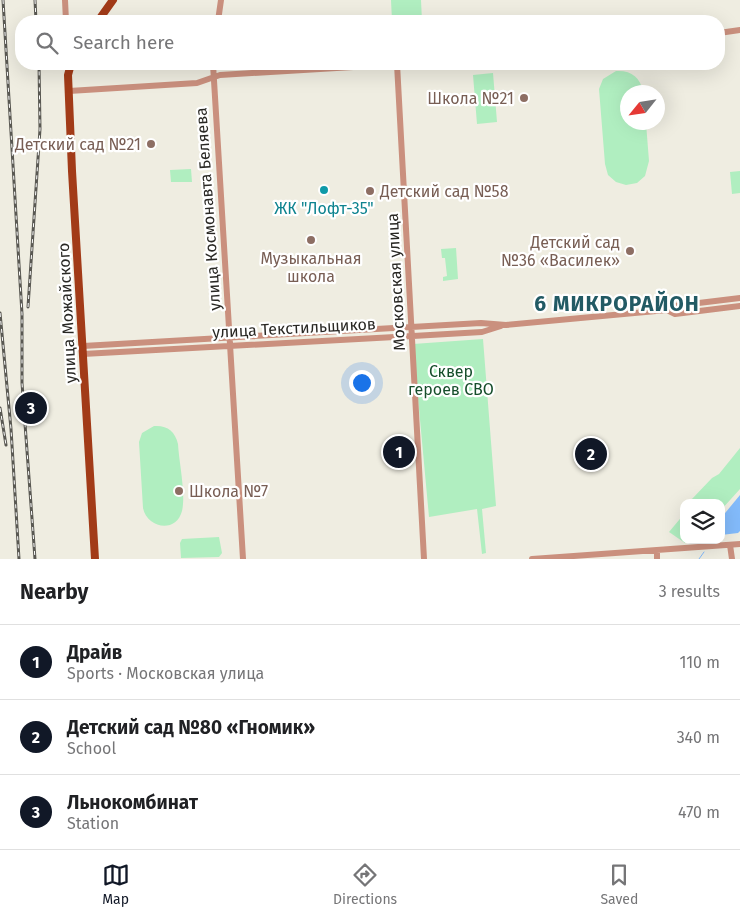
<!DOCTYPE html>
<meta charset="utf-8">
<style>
:root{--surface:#fff;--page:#f6f6f6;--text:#202124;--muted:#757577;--line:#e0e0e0;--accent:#111827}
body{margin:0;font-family:"Fira Sans",sans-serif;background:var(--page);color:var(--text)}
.controls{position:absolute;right:15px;bottom:15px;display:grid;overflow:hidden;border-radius:10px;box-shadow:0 5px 20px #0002}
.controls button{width:45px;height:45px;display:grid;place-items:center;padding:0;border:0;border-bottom:1px solid var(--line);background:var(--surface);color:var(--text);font:25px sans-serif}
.compass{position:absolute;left:620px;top:85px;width:45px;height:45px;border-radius:50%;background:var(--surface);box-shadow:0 5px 20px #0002;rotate:240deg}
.you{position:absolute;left:361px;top:382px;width:18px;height:18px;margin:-12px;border:4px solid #fff;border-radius:50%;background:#1a73e8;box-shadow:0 0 0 8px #1a73e833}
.badge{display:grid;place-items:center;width:32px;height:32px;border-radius:50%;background:var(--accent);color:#fff;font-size:16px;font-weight:700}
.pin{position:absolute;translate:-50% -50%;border:2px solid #fff;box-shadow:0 1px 5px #0006}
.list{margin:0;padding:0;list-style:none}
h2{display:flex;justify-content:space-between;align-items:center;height:65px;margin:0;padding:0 20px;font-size:21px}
h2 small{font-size:16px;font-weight:400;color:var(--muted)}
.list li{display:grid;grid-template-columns:32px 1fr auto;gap:15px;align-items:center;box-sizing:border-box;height:75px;padding:0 20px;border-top:1px solid var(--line)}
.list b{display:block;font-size:19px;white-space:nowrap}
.list p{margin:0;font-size:16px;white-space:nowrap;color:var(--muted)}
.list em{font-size:16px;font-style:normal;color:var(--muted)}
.icon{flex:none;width:28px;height:28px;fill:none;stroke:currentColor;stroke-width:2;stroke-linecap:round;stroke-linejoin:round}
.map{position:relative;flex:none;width:740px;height:559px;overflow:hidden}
.search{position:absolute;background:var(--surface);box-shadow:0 5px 20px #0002;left:15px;right:15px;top:15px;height:55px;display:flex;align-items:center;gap:12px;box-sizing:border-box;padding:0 18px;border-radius:20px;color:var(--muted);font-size:19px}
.sheet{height:290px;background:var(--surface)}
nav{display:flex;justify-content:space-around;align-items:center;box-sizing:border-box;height:70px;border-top:1px solid var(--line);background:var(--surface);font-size:14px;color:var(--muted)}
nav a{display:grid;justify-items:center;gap:2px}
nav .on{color:var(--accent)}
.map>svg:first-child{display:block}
</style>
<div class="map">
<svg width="740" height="559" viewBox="0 0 740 559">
<rect width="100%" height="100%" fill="#efede1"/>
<path fill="#b0eec0" d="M391 0H421L422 21H392Z
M616 71C631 70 640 77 643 91L628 92V122L646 123 649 161 645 176 637 183 626 185 616 182 608 175 605 164 599 89 603 79Z
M493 73 497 122 477 124 473 75Z
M191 169 192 182H171L170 170Z
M740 171V193L732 194 730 172Z
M456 248 458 279 443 281V277L447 276 445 258H442L441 249Z
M483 339 496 506 482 509 486 553 482 554 477 509 429 517 413 344Z
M154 426C167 425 175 431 178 444 179 462 186 494 182 511 176 534 147 528 143 508L139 442 142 433Z
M740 448V489L721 510V503H692L691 500 712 478 719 474Z
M684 514V540H687L685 543 669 532Z
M219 537 222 553 219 557 181 558 180 543 182 539Z"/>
<path fill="#83bbfb" d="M740 495V531L738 533 721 535V518Z"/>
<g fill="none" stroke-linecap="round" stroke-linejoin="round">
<path stroke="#83bbfb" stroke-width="1" d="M699 559 704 552"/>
<path stroke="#ca907e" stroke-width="6" d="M65 0 66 21
M218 21 221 0
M719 33 740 30
M213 64 243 559
M397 64 424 559
M69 91 197 83 220 75 403 64
M667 310 675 314 740 306
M83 346 481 323 506 325 667 310 674 306 740 298
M83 354 413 336 482 332 501 326
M730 545 732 559
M657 551V559
M532 559 740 544"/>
<path stroke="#a23b18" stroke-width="8" d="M98 21 113 0
M71 64 68 75 72 171 95 559"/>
<g stroke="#595852" stroke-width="3">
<path id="rail" d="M3 0 22 314V383L35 559
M35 0 36 21
M28 307 40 129 39 64
M0 313 11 429 19 559
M0 408 6 445"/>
</g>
<use href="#rail" stroke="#fff" stroke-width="1" stroke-dasharray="4" stroke-linecap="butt"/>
</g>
<g fill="#8d6e63" stroke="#fff" stroke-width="2">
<circle cx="524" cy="98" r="5"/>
<circle cx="151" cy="144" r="5"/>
<circle cx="370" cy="191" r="5"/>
<circle cx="311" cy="240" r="5"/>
<circle cx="630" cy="251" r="5"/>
<circle cx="179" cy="491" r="5"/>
</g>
<circle fill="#0f9aa8" stroke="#fff" stroke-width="2" cx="324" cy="190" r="5"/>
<g text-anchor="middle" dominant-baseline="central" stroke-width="4.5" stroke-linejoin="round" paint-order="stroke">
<g font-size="16" fill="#785e54" stroke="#fff" text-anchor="end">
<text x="514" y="98">Школа №21</text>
<text x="141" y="144">Детский сад №21</text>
<text x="380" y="191" text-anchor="start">Детский сад №58</text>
<text x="620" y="242">Детский сад<tspan x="620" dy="18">№36 «Василек»</tspan></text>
<text x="311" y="258" text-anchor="middle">Музыкальная<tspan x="311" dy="18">школа</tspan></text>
<text x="189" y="491" text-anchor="start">Школа №7</text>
</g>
<g font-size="16" fill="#0d838f" stroke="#fff">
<text x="324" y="208">ЖК "Лофт-35"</text>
</g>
<g font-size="16" fill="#292824" stroke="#fff">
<text transform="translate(208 209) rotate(-94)">улица Космонавта Беляева</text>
<text transform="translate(396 282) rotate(-93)">Московская улица</text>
<text transform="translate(67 313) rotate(-93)">улица Можайского</text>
<text transform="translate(294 328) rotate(-3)">улица Текстильщиков</text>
</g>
<g font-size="16" fill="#164e2b" stroke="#fff">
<text x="451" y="371">Сквер<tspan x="451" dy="18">героев СВО</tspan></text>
</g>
<g font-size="21" font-weight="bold" letter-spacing="1" fill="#225a64" stroke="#fff">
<text x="617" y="304">6 МИКРОРАЙОН</text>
</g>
</g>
</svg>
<div class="controls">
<button><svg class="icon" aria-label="layers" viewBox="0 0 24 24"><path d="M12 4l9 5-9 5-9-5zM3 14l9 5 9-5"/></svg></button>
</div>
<svg class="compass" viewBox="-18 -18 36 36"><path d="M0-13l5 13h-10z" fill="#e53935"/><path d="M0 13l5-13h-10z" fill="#757577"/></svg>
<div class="you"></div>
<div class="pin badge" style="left:399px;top:452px">1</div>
<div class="pin badge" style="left:591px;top:454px">2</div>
<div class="pin badge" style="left:31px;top:408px">3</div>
<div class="search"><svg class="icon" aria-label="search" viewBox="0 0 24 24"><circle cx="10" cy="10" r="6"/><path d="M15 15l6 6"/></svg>Search here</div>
</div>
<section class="sheet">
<h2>Nearby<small>3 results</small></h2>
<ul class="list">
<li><span class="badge">1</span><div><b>Драйв</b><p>Sports · Московская улица</p></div><em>110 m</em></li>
<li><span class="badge">2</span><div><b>Детский сад №80 «Гномик»</b><p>School</p></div><em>340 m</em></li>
<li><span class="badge">3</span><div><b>Льнокомбинат</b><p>Station</p></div><em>470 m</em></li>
</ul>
</section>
<nav>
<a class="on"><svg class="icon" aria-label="map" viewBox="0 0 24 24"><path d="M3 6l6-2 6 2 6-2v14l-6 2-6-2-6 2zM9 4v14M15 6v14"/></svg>Map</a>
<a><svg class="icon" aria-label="directions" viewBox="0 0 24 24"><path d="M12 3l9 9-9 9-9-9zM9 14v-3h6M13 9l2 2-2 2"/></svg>Directions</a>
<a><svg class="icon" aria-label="saved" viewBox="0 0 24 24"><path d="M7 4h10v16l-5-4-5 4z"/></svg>Saved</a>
</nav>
